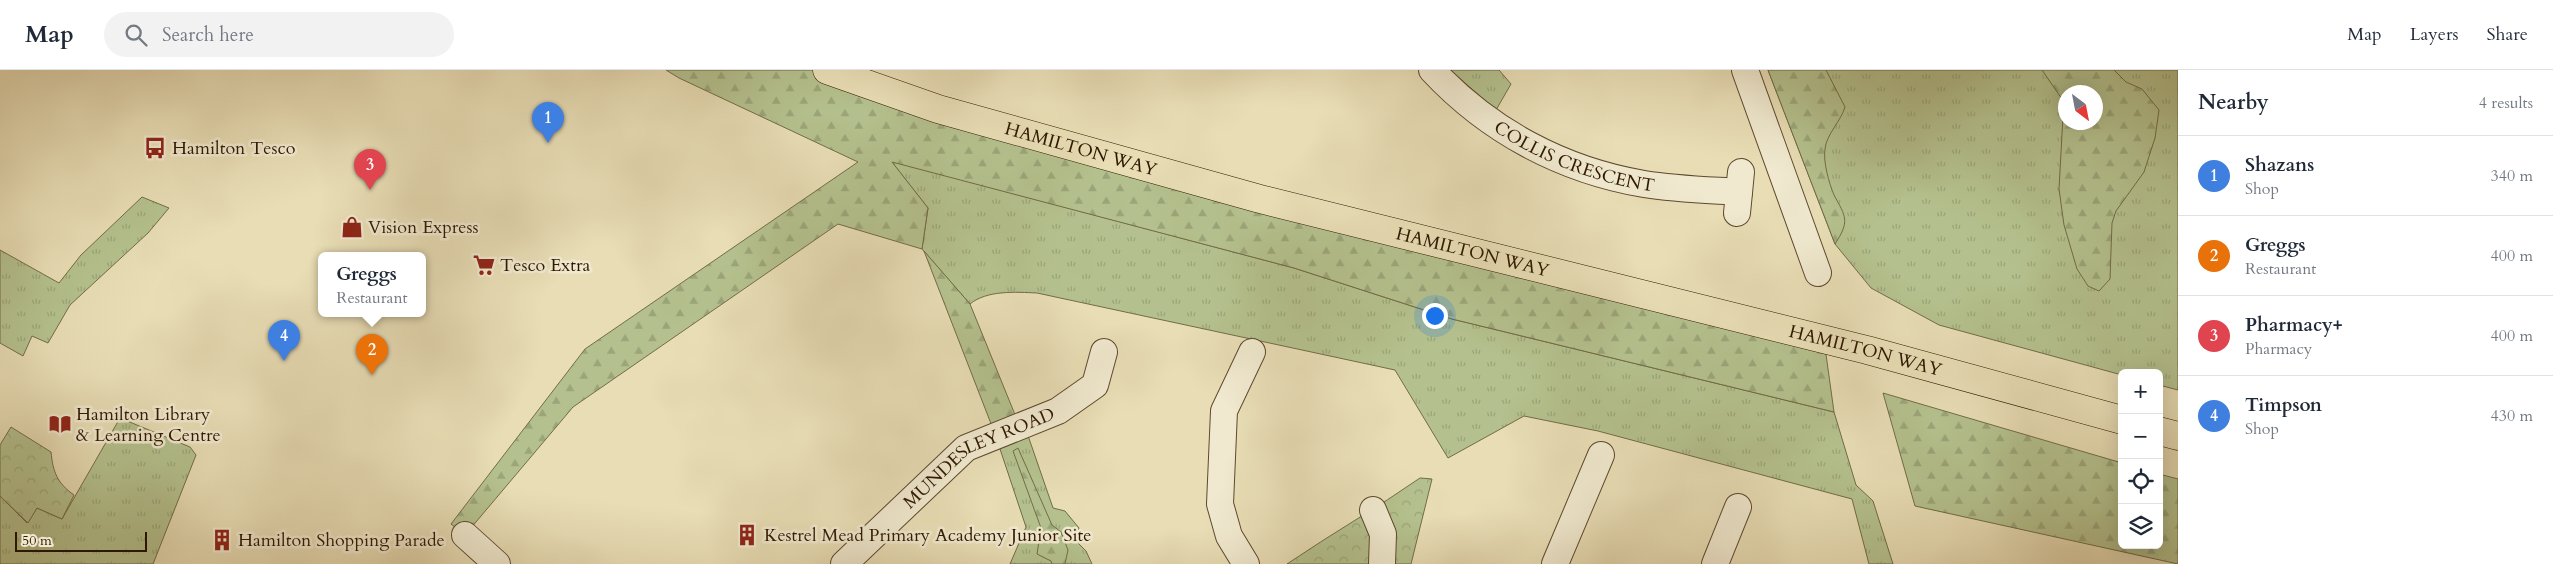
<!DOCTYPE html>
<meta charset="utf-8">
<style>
:root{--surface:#fff;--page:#f2f2f3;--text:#1f2937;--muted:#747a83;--line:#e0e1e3;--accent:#111827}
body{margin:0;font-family:Cardo,serif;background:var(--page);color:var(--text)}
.controls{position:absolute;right:15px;bottom:15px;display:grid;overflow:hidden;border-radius:8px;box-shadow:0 5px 20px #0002}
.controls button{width:45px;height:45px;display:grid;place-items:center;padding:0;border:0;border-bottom:1px solid var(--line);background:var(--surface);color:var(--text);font:25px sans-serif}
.compass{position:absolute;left:2058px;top:15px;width:45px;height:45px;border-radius:50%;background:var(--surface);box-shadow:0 5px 20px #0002;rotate:148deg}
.scale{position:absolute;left:15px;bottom:12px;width:132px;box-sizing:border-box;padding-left:5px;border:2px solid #2f1800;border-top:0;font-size:14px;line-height:18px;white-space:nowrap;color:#2f1800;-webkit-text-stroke:4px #f0e9cf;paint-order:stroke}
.you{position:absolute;left:1434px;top:245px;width:18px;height:18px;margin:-12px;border:4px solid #fff;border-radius:50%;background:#1a73e8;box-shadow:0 0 0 8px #1a73e833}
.badge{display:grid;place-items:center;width:32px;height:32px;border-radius:50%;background:var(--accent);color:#fff;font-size:16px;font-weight:700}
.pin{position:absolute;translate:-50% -41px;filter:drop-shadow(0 1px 2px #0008)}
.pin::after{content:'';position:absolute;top:26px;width:18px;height:15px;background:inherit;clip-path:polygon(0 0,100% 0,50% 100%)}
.popup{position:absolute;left:318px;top:182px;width:108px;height:65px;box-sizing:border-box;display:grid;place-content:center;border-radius:8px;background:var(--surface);filter:drop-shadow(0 1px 4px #0005);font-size:16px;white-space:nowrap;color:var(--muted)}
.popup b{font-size:19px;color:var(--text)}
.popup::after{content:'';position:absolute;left:50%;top:100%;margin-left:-10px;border:10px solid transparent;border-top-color:var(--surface)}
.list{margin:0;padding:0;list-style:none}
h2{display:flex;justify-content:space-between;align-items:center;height:65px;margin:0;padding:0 20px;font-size:21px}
h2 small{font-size:16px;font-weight:400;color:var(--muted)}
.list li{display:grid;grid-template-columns:32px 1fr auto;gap:15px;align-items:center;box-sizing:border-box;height:80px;padding:0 20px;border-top:1px solid var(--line)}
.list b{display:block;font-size:19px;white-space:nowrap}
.list p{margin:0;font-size:16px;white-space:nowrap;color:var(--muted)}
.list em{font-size:16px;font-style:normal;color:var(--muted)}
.icon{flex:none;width:28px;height:28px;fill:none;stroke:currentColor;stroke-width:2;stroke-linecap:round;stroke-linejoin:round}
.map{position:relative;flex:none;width:2178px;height:494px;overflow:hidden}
header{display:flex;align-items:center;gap:30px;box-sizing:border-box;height:70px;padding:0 25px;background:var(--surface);border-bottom:1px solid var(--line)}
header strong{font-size:24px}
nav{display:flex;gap:28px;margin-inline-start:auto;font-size:18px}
.search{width:350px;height:45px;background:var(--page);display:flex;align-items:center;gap:12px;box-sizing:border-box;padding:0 18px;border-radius:28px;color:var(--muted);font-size:19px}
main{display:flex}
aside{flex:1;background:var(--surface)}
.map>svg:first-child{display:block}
</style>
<header>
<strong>Map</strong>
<div class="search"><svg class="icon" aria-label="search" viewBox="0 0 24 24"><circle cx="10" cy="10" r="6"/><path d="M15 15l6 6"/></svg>Search here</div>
<nav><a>Map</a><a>Layers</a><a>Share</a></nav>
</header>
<main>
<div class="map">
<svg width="2178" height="494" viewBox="0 0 2178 494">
<defs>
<pattern id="grass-tufts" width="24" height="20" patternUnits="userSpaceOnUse" patternTransform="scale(1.25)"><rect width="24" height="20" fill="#b4c18e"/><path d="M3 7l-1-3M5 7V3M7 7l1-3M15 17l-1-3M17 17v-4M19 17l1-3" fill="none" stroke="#9ba579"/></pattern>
<pattern id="forest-firs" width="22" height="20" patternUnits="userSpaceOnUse" patternTransform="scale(1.25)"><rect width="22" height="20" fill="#b4c18e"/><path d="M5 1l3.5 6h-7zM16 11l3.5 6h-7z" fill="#9ba579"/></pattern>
<pattern id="park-crowns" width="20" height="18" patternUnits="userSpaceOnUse" patternTransform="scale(1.25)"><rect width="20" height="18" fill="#b4c18e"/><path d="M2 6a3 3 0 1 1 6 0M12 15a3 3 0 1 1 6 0" fill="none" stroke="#9ba579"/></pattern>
</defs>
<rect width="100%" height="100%" fill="#e8ddb5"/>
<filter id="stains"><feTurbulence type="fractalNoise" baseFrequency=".004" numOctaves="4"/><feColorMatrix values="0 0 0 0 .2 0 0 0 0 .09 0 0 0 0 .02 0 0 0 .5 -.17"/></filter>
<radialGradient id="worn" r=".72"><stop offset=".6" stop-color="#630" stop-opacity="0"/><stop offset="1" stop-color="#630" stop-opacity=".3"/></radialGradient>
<path fill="url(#grass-tufts)" stroke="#726c47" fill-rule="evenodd" d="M1450 0H1499L1511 14 1496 40Z
M1768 0H2178V320L2159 315V303H2122V305L1939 255 1871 218 1835 174ZM2066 22H2096V52H2066Z
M891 91 1294 198 1452 249 1834 342 1856 415 1873 431 1893 494H1869L1852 429 1598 361 1524 346 1448 388 1395 300 1037 223C1016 222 987 220 970 234L922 179 928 138Z
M142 127 169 138 148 163 70 235 48 273 32 266 23 286 0 273V180L59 213 81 185Z
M120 348 190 377 196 385 153 494H0V426L27 453 37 438 62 449Z
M1024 354 1053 438 1065 441 1079 458 1075 470 1086 481 1092 494H1010L1026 457 997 370Z"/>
<path fill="url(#forest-firs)" stroke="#726c47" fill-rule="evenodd" d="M666 0H836L1824 270 1834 342 1452 249 1294 198 892 92 928 138 922 179 838 154 573 337 465 465 451 454 585 279 858 92 679 8Z
M1768 0H1826L1845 37C1841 51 1826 65 1825 79 1823 92 1829 113 1834 125 1846 147 1850 151 1835 174Z
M2042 0H2114L2126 12 2142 19 2159 40 2155 68 2144 102 2116 141 2112 153 2110 209 2099 221 2088 216 2077 199 2064 155 2059 119 2063 46 2062 29ZM2066 22H2096V52H2066Z
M924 181 970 234 1018 352 995 364Z
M1883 323 2122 393V475H2159V404L2178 409V494L1915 436Z
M1018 378 1052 455 1061 462 1068 480 1065 494H1052L1051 491 1037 484 1041 458 1013 381Z"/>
<path fill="url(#park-crowns)" stroke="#726c47" d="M11 357 51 382C53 402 57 413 74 425L62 449 37 438 28 453 0 426V375Z
M1420 408 1432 409 1411 494H1287C1331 464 1377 438 1420 408Z"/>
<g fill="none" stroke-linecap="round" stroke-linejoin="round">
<g stroke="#5d492d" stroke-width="28">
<g id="minor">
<path id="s1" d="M1432 0C1489 61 1562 100 1644 114 1675 119 1708 120 1739 122"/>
<path d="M1745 0 1818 203"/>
<path d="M1737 143 1741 102"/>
<path d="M1373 440 1383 464 1382 494"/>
<path d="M465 465 497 494"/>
<path id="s2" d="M844 494 966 378 1058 341 1095 315 1104 282"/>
<path d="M1246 494 1229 466 1220 434 1224 341 1252 282"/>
<path d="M1555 494 1601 385"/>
<path d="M1715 494 1738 437"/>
</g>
</g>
<g stroke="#2f1800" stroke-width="29">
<g id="highway">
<path id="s3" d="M827 0 938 39 1260 129 1867 280 2122 350"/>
<path d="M2159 361 2178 366"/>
</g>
</g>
<use href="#minor" stroke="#f0e9cf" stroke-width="26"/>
<use href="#highway" stroke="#e8ddb5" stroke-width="28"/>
</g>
<defs>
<g id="bus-bare" transform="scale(1.725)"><path d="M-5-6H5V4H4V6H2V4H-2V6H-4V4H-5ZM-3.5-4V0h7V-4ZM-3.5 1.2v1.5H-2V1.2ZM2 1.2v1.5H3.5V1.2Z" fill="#8f2418" stroke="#f0e9cf" stroke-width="2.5" paint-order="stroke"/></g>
<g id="shop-bare" transform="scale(1.725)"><path d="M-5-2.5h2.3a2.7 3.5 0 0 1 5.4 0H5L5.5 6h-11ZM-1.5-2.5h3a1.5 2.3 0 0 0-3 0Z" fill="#8f2418" stroke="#f0e9cf" stroke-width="2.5" paint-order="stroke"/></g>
<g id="supermarket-bare" transform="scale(1.725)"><path d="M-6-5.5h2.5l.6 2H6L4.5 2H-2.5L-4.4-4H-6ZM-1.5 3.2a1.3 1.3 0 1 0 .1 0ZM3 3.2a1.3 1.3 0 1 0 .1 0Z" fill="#8f2418" stroke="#f0e9cf" stroke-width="2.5" paint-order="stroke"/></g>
<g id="library-bare" transform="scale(1.725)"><path d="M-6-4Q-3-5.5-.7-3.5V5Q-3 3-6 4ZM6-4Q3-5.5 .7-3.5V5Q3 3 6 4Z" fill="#8f2418" stroke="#f0e9cf" stroke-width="2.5" paint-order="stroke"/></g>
<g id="building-bare" transform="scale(1.725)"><path d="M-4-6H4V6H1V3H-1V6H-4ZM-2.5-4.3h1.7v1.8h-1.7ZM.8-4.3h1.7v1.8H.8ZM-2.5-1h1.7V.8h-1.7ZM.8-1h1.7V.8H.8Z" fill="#8f2418" stroke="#f0e9cf" stroke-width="2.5" paint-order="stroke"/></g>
</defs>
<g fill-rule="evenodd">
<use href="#bus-bare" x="155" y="78"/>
<use href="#shop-bare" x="352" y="157"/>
<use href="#supermarket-bare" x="484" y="195"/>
<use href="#library-bare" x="60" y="354"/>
<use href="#building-bare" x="747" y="465"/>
<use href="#building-bare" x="222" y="470"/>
</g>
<g text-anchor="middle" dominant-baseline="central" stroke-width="5" stroke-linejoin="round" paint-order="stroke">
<g font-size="18" fill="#2f1800" stroke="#f0e9cf" text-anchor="start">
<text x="172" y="78">Hamilton Tesco</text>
<text x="368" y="157">Vision Express</text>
<text x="500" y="195">Tesco Extra</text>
<text x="76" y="344">Hamilton Library<tspan x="76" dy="21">&amp; Learning Centre</tspan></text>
<text x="764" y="465">Kestrel Mead Primary Academy Junior Site</text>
<text x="238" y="470">Hamilton Shopping Parade</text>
</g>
<g font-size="18" fill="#2f1800" stroke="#f0e9cf">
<text stroke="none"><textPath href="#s3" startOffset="266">HAMILTON WAY</textPath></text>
<text stroke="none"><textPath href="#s1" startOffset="170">COLLIS CRESCENT</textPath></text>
<text stroke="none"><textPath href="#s3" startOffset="671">HAMILTON WAY</textPath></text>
<text stroke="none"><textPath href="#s3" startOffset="1076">HAMILTON WAY</textPath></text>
<text stroke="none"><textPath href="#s2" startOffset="174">MUNDESLEY ROAD</textPath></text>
</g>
</g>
<rect width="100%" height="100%" filter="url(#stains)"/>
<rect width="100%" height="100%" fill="url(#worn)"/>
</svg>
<div class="controls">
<button>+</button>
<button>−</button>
<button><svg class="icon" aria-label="locate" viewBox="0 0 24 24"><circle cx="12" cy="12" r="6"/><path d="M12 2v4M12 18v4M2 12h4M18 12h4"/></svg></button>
<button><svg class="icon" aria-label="layers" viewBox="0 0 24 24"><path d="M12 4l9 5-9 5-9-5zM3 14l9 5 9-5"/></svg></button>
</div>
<svg class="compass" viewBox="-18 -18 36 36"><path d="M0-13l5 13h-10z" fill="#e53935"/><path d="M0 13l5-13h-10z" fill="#747a83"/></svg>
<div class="scale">50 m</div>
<div class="you"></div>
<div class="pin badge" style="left:548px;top:73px;background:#3f7fe0">1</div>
<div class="pin badge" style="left:372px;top:305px;background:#e8710a">2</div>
<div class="popup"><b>Greggs</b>Restaurant</div>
<div class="pin badge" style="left:370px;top:120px;background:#e0444e">3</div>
<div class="pin badge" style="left:284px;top:291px;background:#3f7fe0">4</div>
</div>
<aside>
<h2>Nearby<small>4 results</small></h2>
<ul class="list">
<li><span class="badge" style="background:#3f7fe0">1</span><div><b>Shazans</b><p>Shop</p></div><em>340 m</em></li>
<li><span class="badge" style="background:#e8710a">2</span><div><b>Greggs</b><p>Restaurant</p></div><em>400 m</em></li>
<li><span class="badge" style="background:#e0444e">3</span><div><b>Pharmacy+</b><p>Pharmacy</p></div><em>400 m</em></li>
<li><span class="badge" style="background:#3f7fe0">4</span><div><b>Timpson</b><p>Shop</p></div><em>430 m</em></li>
</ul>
</aside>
</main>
